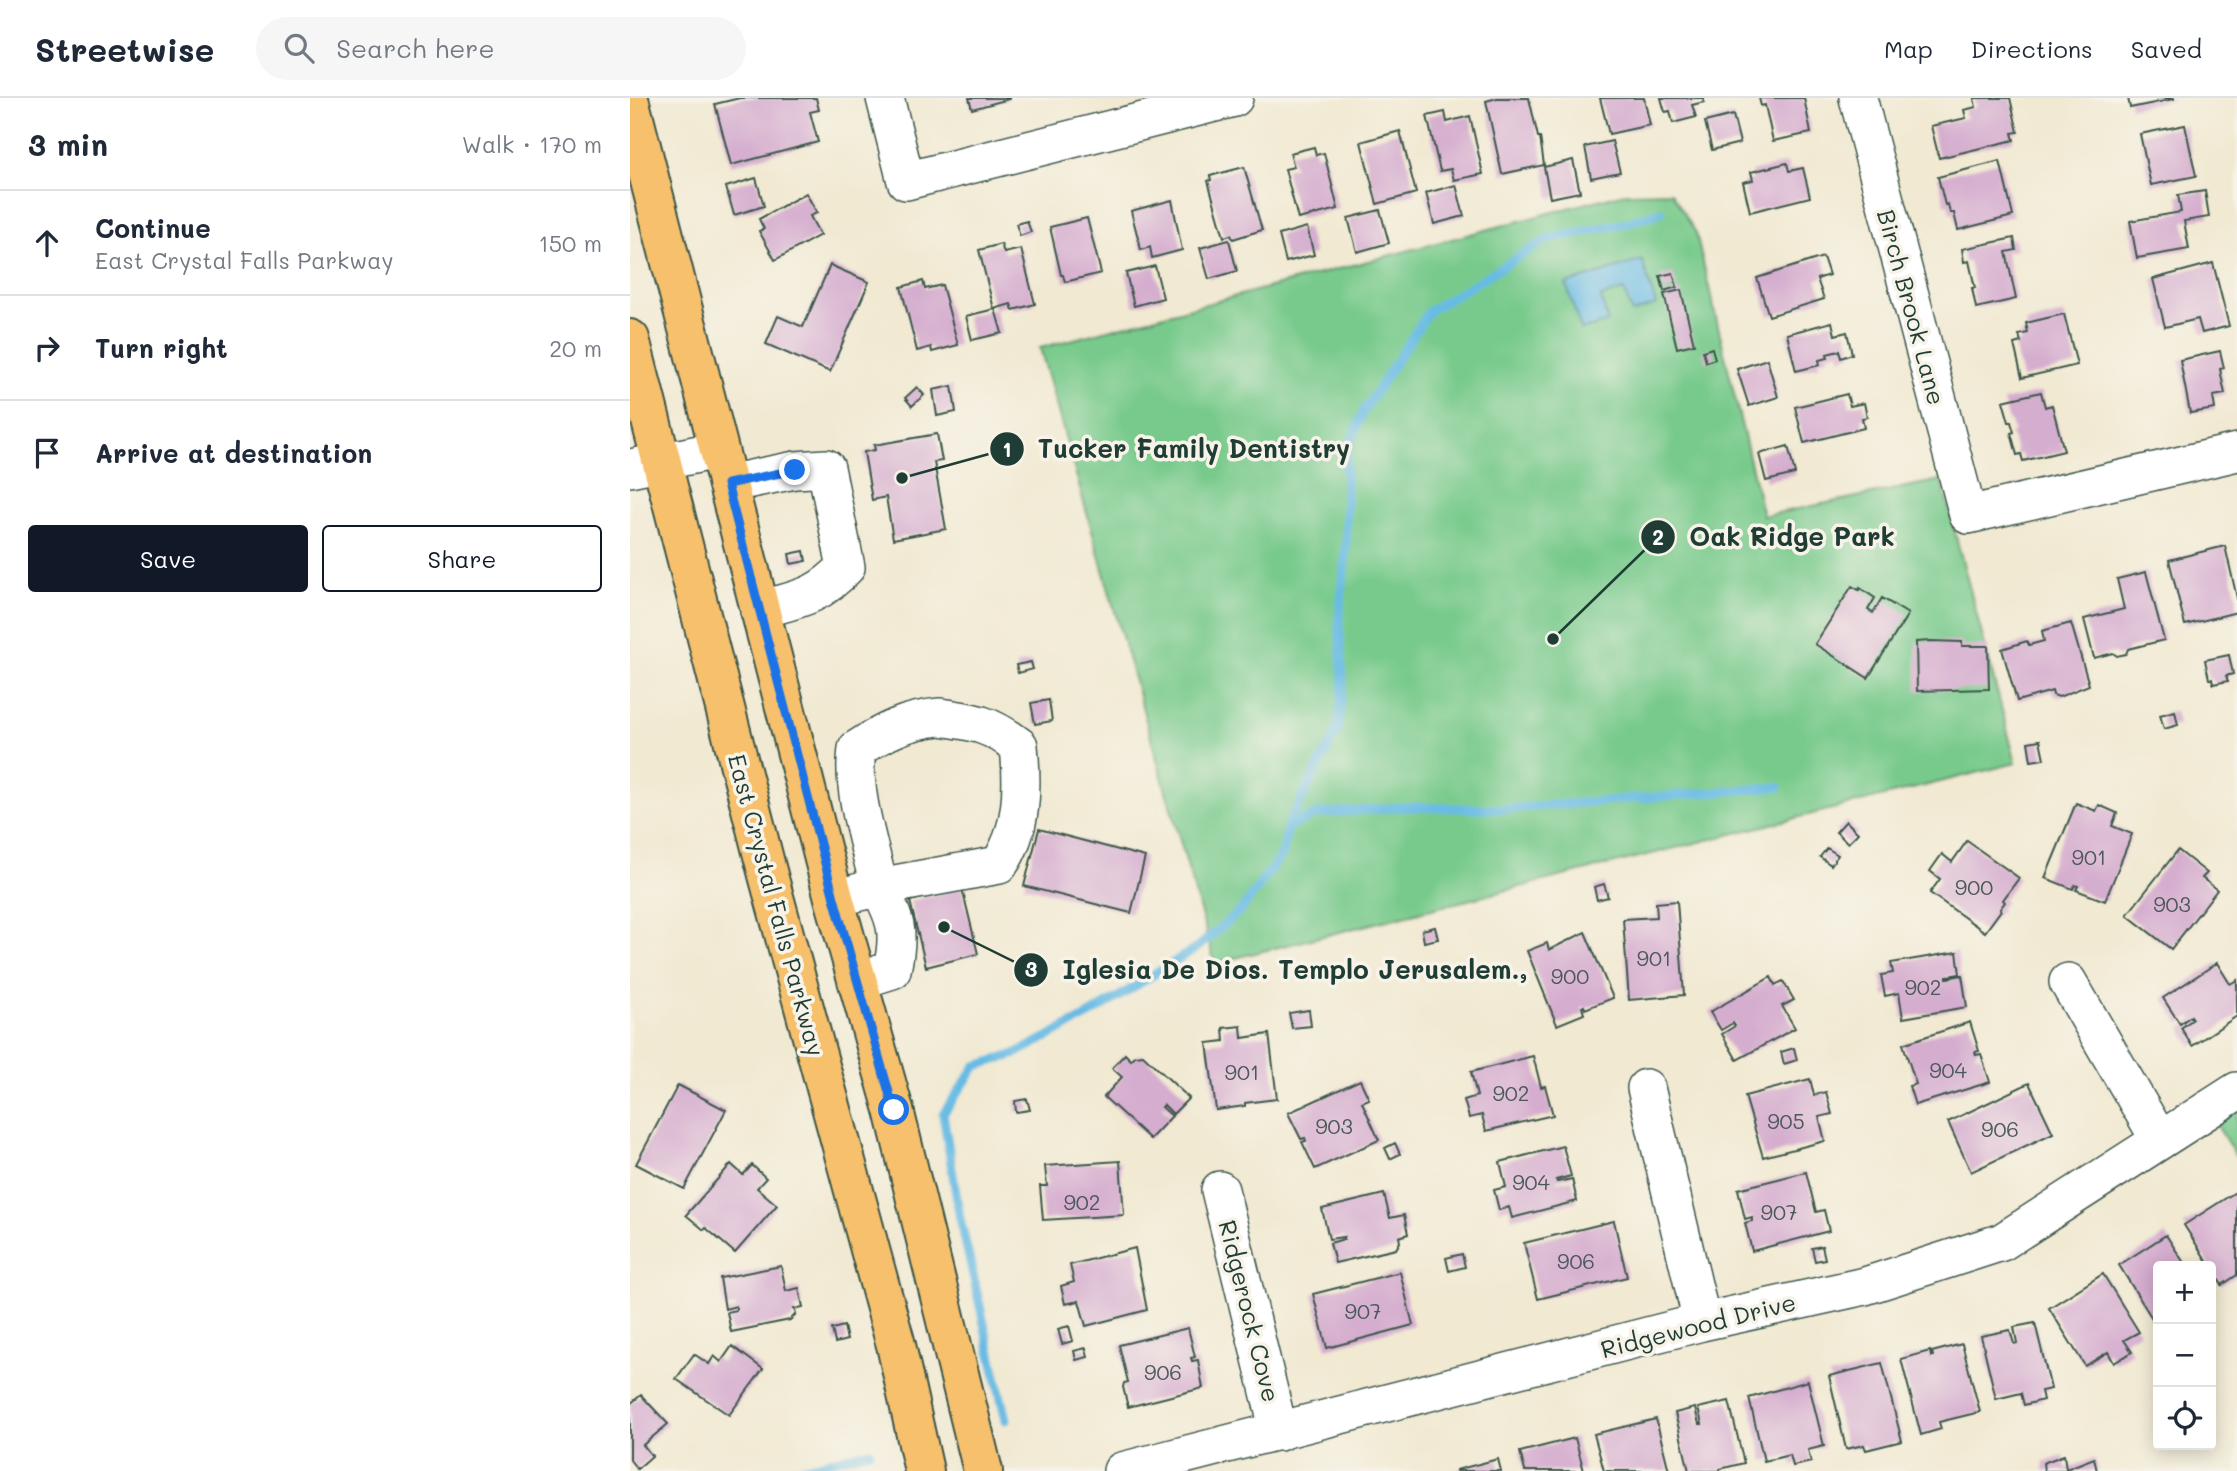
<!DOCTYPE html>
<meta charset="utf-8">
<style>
:root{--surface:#fff;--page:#f6f6f7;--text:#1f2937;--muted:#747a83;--line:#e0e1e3;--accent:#111827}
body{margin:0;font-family:Mali,sans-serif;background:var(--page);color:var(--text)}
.controls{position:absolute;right:21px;bottom:21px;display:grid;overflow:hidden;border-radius:7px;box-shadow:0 4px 18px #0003}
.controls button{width:63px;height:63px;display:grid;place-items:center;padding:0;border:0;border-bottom:2px solid var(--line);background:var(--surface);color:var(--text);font:35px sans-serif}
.stop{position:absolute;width:21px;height:21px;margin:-16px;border:5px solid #1a73e8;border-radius:50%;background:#fff}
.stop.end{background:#1a73e8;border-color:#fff;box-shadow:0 2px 7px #0008}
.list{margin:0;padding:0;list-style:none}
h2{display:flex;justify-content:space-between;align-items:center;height:91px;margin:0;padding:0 28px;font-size:30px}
h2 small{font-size:23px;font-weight:400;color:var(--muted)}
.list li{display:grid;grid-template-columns:46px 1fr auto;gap:21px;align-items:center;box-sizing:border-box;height:105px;padding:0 28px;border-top:2px solid var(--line)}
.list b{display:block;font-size:26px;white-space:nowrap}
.list p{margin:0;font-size:23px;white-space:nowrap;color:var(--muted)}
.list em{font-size:23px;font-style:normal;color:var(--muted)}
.actions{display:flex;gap:14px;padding:21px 28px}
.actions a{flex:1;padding:16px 0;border:2px solid var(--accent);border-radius:7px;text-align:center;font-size:24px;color:var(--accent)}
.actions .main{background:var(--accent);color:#fff}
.icon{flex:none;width:38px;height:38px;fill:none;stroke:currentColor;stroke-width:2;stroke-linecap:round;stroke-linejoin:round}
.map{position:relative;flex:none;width:1607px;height:1373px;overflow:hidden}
header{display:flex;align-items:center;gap:42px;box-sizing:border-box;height:98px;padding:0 35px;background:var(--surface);border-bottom:2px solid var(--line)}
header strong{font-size:33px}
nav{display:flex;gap:38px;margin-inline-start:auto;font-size:24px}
.search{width:490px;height:63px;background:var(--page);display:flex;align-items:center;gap:18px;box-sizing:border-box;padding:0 24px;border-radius:38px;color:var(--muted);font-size:26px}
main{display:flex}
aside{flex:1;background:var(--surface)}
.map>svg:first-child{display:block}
</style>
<header>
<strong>Streetwise</strong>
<div class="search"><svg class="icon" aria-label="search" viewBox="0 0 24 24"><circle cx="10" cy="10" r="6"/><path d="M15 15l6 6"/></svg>Search here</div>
<nav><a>Map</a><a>Directions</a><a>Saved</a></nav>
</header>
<main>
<aside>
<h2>3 min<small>Walk · 170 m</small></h2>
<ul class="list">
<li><svg class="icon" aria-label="ahead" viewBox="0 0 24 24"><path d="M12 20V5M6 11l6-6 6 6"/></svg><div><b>Continue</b><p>East Crystal Falls Parkway</p></div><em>150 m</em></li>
<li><svg class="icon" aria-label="right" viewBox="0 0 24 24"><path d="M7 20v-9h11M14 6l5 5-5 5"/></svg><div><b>Turn right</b></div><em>20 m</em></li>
<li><svg class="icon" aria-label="arrive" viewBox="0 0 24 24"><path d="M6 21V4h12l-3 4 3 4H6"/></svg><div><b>Arrive at destination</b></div></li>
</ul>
<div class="actions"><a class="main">Save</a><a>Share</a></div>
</aside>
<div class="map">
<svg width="1607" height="1373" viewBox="0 0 1607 1373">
<rect width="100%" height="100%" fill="#f7f3e8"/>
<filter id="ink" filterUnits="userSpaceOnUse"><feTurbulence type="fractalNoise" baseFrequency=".0143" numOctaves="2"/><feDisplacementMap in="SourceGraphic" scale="14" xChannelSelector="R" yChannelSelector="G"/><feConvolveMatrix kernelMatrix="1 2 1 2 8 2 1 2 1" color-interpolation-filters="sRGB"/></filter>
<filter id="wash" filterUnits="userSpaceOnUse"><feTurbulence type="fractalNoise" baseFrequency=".00686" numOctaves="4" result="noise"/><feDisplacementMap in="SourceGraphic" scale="28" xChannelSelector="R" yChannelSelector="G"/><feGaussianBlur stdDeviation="1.57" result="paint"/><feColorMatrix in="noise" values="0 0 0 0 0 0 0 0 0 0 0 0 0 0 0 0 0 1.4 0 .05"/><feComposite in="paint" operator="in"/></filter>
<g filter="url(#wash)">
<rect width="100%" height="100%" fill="#f1e9d2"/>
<path fill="#78ca8c" stroke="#4c8460" stroke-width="2" d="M1041 94 1066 135 1133 418 1311 382 1386 665 585 865 410 250 995 95Z
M1607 993V1060L1577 1011Z"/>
<path fill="#68bbe4" stroke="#447c8c" stroke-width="2" d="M1012 162 1026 207 1002 215 994 192 971 199 978 224 951 232 936 186Z"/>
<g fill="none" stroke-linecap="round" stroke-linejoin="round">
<path stroke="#68bbe4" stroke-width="9" d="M657 729 687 716 773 709 875 711 1149 689
M376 1322 330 1120 313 1016 346 968 383 957 461 916 568 849 612 811 653 755 657 729 708 631 713 585 709 522 716 453V356L733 314 799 213 918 141 995 125 1031 114
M160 1373 240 1353"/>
</g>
<g id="blocks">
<path fill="#d5adcf" d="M110 0H186L189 12 180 14 188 44 101 67 85 6Z
M339 0H379V1L342 11Z
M867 0H899L908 39H910L914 67 872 76 856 3Z
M970 0H1014L1020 27 979 36Z
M1031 0H1073L1074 4 1062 7 1066 19 1043 25 1040 13 1035 14Z
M1129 0H1174L1181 35 1143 43 1135 7 1131 8Z
M1344 0H1380L1388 34 1382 35 1384 42 1309 60 1301 28 1336 20 1334 12 1346 9Z
M1498 0H1544V1L1500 10Z
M815 14 817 24 840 18 853 76 824 82 821 71 810 73 797 18Z
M1103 17 1110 45 1082 52 1075 24Z
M1555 27 1566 78 1521 87 1510 36Z
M770 33 786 95 747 106 731 44Z
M982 43 990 74 961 80 955 49Z
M684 49 686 57 694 55 708 111 668 121 655 71 664 69 660 55Z
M943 62 950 94 920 100 914 69Z
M1370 63 1383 118 1328 132 1324 115H1320L1318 106 1315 107 1308 79Z
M1157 65 1159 73 1173 70 1180 99 1120 114 1113 84 1123 82 1121 74Z
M614 69 632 132 603 141 601 137 594 139 578 83 581 82 580 78Z
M126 80 134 108 104 117 96 89Z
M826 87 834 118 804 126 796 95Z
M1575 93 1579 119 1554 123 1559 151 1507 160 1500 123 1551 114 1548 97Z
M176 95 187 115 180 118 190 137 145 162 129 133 134 131 129 121Z
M542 102 552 152 522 160 520 149 511 152 501 113Z
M750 112 759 145 727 154 718 120Z
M457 120 471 175 435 184 433 177H431L420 129Z
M397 123 401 134 390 138 386 126Z
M677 129 684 157 656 164 649 137Z
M1384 140 1386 152 1376 154 1386 201 1346 210 1342 190H1345L1339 163 1334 164 1332 151Z
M599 142 607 173 579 181 570 150Z
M371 146 374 155 391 151 405 206 383 212 381 206 364 211 349 152Z
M1193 159 1199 177 1187 181 1194 201 1139 218 1127 180Z
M1583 165 1599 228 1572 235 1568 221 1535 229 1523 181Z
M200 167 239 184 200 274 136 246 148 218 173 229Z
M525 168 533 200 504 208 496 175Z
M1043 175 1047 189 1034 193 1030 178Z
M293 183 295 191 312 187 328 247 302 254 301 249 287 253 271 189Z
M1051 192 1064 246 1047 250 1034 196Z
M365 211 372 235 342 242 336 218Z
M1434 216 1447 267 1392 280 1384 246 1391 244 1389 237 1398 235 1396 225Z
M1202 224 1205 237 1217 234 1222 256 1211 260 1209 253 1197 256 1198 260 1189 262 1190 267 1166 273 1157 236Z
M1082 250 1085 261 1076 264 1073 253Z
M1590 253 1594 270 1590 271 1595 296 1583 298 1585 311 1560 315 1550 262Z
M1137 261 1148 299 1119 308 1107 271Z
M322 288 326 314 307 318 303 292Z
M287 289 294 297 282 308 275 300Z
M1411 294 1415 309 1422 307 1434 353 1393 363 1391 356 1387 357 1381 335 1384 334 1381 324H1379L1373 303Z
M1217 296 1220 308 1234 305 1237 319 1232 320 1234 330 1174 345 1165 309Z
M307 336 312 363 304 364 316 431 263 441 256 399 242 402 234 354 245 352 244 347Z
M1158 348 1165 376 1136 383 1129 356Z
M1595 448 1607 500V514L1555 527 1539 462Z
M174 453 176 463 161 466 159 456Z
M1516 474 1534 542 1498 551 1496 556 1487 558 1483 555 1464 560 1454 521 1494 511 1487 481Z
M1222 488 1229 492 1230 490 1245 500 1238 512 1243 515 1252 500 1278 516 1238 580 1185 546Z
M1441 525 1459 587 1429 599 1423 597 1422 593 1387 603 1372 551 1397 543 1399 547 1414 543 1412 533Z
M1301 543 1332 544V548H1358L1359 591 1287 593 1286 544Z
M1599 557 1603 576 1596 578 1598 583 1583 586 1582 581H1579L1575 562Z
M401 564 403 571 388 575 386 567Z
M419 602 422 623 405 626 401 605Z
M1545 613 1548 627 1534 631 1530 617Z
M1410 642 1414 661 1401 663 1398 644Z
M1446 705 1466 713 1469 707 1487 715 1482 728 1502 736 1475 803 1446 792 1448 788 1445 787 1443 791 1415 780Z
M1216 723 1228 735 1218 745 1206 734Z
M409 731 515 759 501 815 394 788Z
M1337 743 1389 780 1373 802 1375 804 1370 811 1371 812 1355 834 1300 795 1310 781 1300 773 1312 756 1322 764Z
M1197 750 1208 757 1201 767 1190 759Z
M1548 752 1577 775 1572 780 1587 792 1541 851 1497 817Z
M974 786 978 799 967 802 964 789Z
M332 790 348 856 296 869 280 803Z
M1047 803 1054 897 999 902 993 821 1027 819 1026 805Z
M805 829 808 841 794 844 792 832Z
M955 834 983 900 955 911 954 908 952 909 954 916 927 927 897 853 917 845 919 852Z
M1327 854 1330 876 1317 878V880L1332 877 1337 909 1273 920 1269 895 1255 898 1251 877 1263 875 1261 865Z
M1587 865 1600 886 1607 882V918L1562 948 1551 930 1563 921 1561 918 1550 926 1533 900Z
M1141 879 1145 887 1153 883 1164 902 1152 908 1165 930 1107 962 1092 936 1105 928 1103 925 1091 932 1080 914Z
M679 912 681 928 662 930 659 915Z
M1340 924 1349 953 1345 954 1346 957 1351 956 1360 984 1285 1007 1279 988 1286 986 1273 946Z
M611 928 612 940 639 936 647 1001 615 1005V1008L586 1012 577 945 594 943 593 930Z
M1164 950 1167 962 1154 966 1151 954Z
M495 956 501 962 505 958 513 957 559 1000 543 1016 534 1007 532 1009 542 1018 520 1041 474 999 492 979 482 970Z
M903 958 911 989 915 988 923 1017 856 1033 852 1017 839 1020 834 1002 847 998 841 974Z
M1180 981 1184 997 1196 994 1202 1016 1189 1019 1195 1043 1133 1059 1115 998Z
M730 982 739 1001 732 1004 749 1042 685 1071 672 1044 676 1043 675 1040 671 1041 658 1015Z
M1399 985 1423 1035 1341 1074 1318 1024Z
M48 987 96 1012 54 1091 6 1066Z
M397 1001 400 1012 386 1014 385 1003Z
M765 1045 770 1056 760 1061 755 1050Z
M933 1048 941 1078 926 1082 927 1084 942 1081 947 1103 882 1120 879 1109 869 1112 864 1092 876 1089 870 1064Z
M490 1063 494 1117 413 1122 410 1088H417L415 1068Z
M101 1066 113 1077 122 1067 136 1080 127 1090 147 1107 105 1155 76 1130 74 1132 56 1117Z
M1176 1074 1186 1114 1194 1112 1199 1133 1122 1153 1115 1125 1122 1123V1119L1115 1121 1108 1091Z
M1607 1093V1177L1592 1187 1554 1127Z
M754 1096 760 1120 774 1117 778 1136 769 1139 770 1144 766 1151 705 1165 700 1145 714 1141V1139L699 1141 692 1111Z
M984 1123 997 1179 908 1201 894 1145Z
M1536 1137 1556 1168H1528V1230L1489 1167Z
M1192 1148 1195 1161 1185 1163 1182 1150Z
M505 1150 517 1212 456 1228 449 1203 435 1206 431 1188 444 1184 440 1167Z
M832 1156 835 1169 819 1173 816 1160Z
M151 1168 156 1193 169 1190 173 1209 164 1211 166 1216 160 1222 101 1234 97 1214 106 1212V1208L95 1211 90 1180Z
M770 1174 783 1227 697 1250 683 1196Z
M1473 1176 1509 1234 1494 1242 1502 1254 1484 1265 1478 1254 1455 1268 1419 1210Z
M1405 1225 1421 1291 1411 1293 1413 1302 1394 1307 1391 1295 1366 1301 1351 1238 1380 1232 1384 1246 1387 1245 1384 1229Z
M214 1228 217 1242 205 1245 202 1231Z
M439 1228 443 1243 432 1246 428 1231Z
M558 1230 565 1259 561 1260 562 1263 568 1262 573 1290 498 1309 493 1289 494 1285 498 1284 489 1247Z
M1332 1246 1350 1314 1309 1324 1311 1331 1291 1337 1271 1261 1300 1253 1301 1259 1303 1258 1302 1254Z
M102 1248 133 1271 99 1317 46 1281 64 1256 79 1266 84 1258 91 1264Z
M456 1250 458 1259 446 1262 444 1253Z
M1252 1265 1272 1343 1236 1352 1234 1347 1216 1351 1199 1278Z
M1178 1283 1194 1348 1178 1352 1181 1364 1163 1368 1160 1357 1134 1363 1119 1300Z
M11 1297 38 1326 13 1347 22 1358 7 1371 0 1362V1306Z
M1099 1303 1114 1365 1090 1371V1373H1059L1045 1315 1065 1310 1069 1326H1072L1068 1310Z
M1026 1321 1039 1373H974L964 1336Z
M945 1340 954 1373H895L890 1354Z
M1434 1357 1436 1371 1464 1360 1467 1373H1414L1413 1365Z
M868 1361 871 1373H826V1372Z"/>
</g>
</g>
<g filter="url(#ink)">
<use href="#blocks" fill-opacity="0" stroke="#3e574c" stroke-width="2"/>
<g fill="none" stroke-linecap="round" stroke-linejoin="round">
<g stroke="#3e574c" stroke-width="40">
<path id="minor" d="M255 0 276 83 604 0
M1228 0 1338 417 1607 354
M0 370 88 352
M97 386 165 372 196 370 216 469C187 500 168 501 129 512
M310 619C346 624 360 626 389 648 393 689 393 732 369 767L249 789C240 747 221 694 227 651 255 633 277 622 310 619Z
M226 795 249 789C267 823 270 835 262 872L227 883
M1438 884 1529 1041
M1016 990 1072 1224
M590 1092 649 1334
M492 1373 1072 1224 1235 1188 1372 1144 1607 993"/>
</g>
<g stroke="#3e574c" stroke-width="42">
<path id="major" d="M0 5 204 800 264 1012 353 1373
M0 241 138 777 266 1247 294 1373"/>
</g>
<use href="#minor" stroke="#fff" stroke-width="37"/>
<use href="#major" stroke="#f7c06c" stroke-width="38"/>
</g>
</g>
<g fill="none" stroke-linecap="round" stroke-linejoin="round" filter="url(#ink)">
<path stroke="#1a73e8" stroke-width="9" d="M165 372 97 386 204 800 264 1012"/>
</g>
<g text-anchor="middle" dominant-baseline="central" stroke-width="7" stroke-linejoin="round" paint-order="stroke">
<g font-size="21" fill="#4c595b">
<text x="1459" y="758">901</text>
<text x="1344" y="788">900</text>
<text x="1542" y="805">903</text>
<text x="1024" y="859">901</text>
<text x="940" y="877">900</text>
<text x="1293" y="888">902</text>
<text x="1318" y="971">904</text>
<text x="612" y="973">901</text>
<text x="881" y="994">902</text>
<text x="1156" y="1022">905</text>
<text x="704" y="1027">903</text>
<text x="1370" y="1030">906</text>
<text x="901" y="1083">904</text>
<text x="452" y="1103">902</text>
<text x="1149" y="1113">907</text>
<text x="946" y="1162">906</text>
<text x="733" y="1212">907</text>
<text x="533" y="1273">906</text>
</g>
<g font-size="24" fill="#1f3d34" stroke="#f7f3e8">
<text transform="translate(1282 209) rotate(75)">Birch Brook Lane</text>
<text transform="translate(147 807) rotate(75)">East Crystal Falls Parkway</text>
<text transform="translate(620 1213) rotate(76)">Ridgerock Cove</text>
<text transform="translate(1068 1227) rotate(-14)">Ridgewood Drive</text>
</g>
</g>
<path fill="none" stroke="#1f3d34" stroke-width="2.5" d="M272 380L377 351M923 541L1028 439M314 829L401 872"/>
<g fill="#1f3d34" stroke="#f7f3e8" stroke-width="2.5">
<circle cx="272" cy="380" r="7"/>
<circle cx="923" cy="541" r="7"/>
<circle cx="314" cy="829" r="7"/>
<circle cx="377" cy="351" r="18"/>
<circle cx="1028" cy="439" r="18"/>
<circle cx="401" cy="872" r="18"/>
</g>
<g font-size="21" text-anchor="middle" font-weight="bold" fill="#fff">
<text x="377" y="359">1</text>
<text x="1028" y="447">2</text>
<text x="401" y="879">3</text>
</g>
<g font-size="26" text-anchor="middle" font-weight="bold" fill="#1f3d34" stroke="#f7f3e8" stroke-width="7" stroke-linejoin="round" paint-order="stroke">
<text x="564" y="360">Tucker Family Dentistry</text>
<text x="1162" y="448">Oak Ridge Park</text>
<text x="665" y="881">Iglesia De Dios. Templo Jerusalem.,</text>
</g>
</svg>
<div class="controls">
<button>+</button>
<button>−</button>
<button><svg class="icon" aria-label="locate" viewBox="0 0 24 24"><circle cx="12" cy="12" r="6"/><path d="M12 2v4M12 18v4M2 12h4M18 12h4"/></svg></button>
</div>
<div class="stop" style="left:264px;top:1012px"></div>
<div class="stop end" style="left:165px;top:372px"></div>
</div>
</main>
